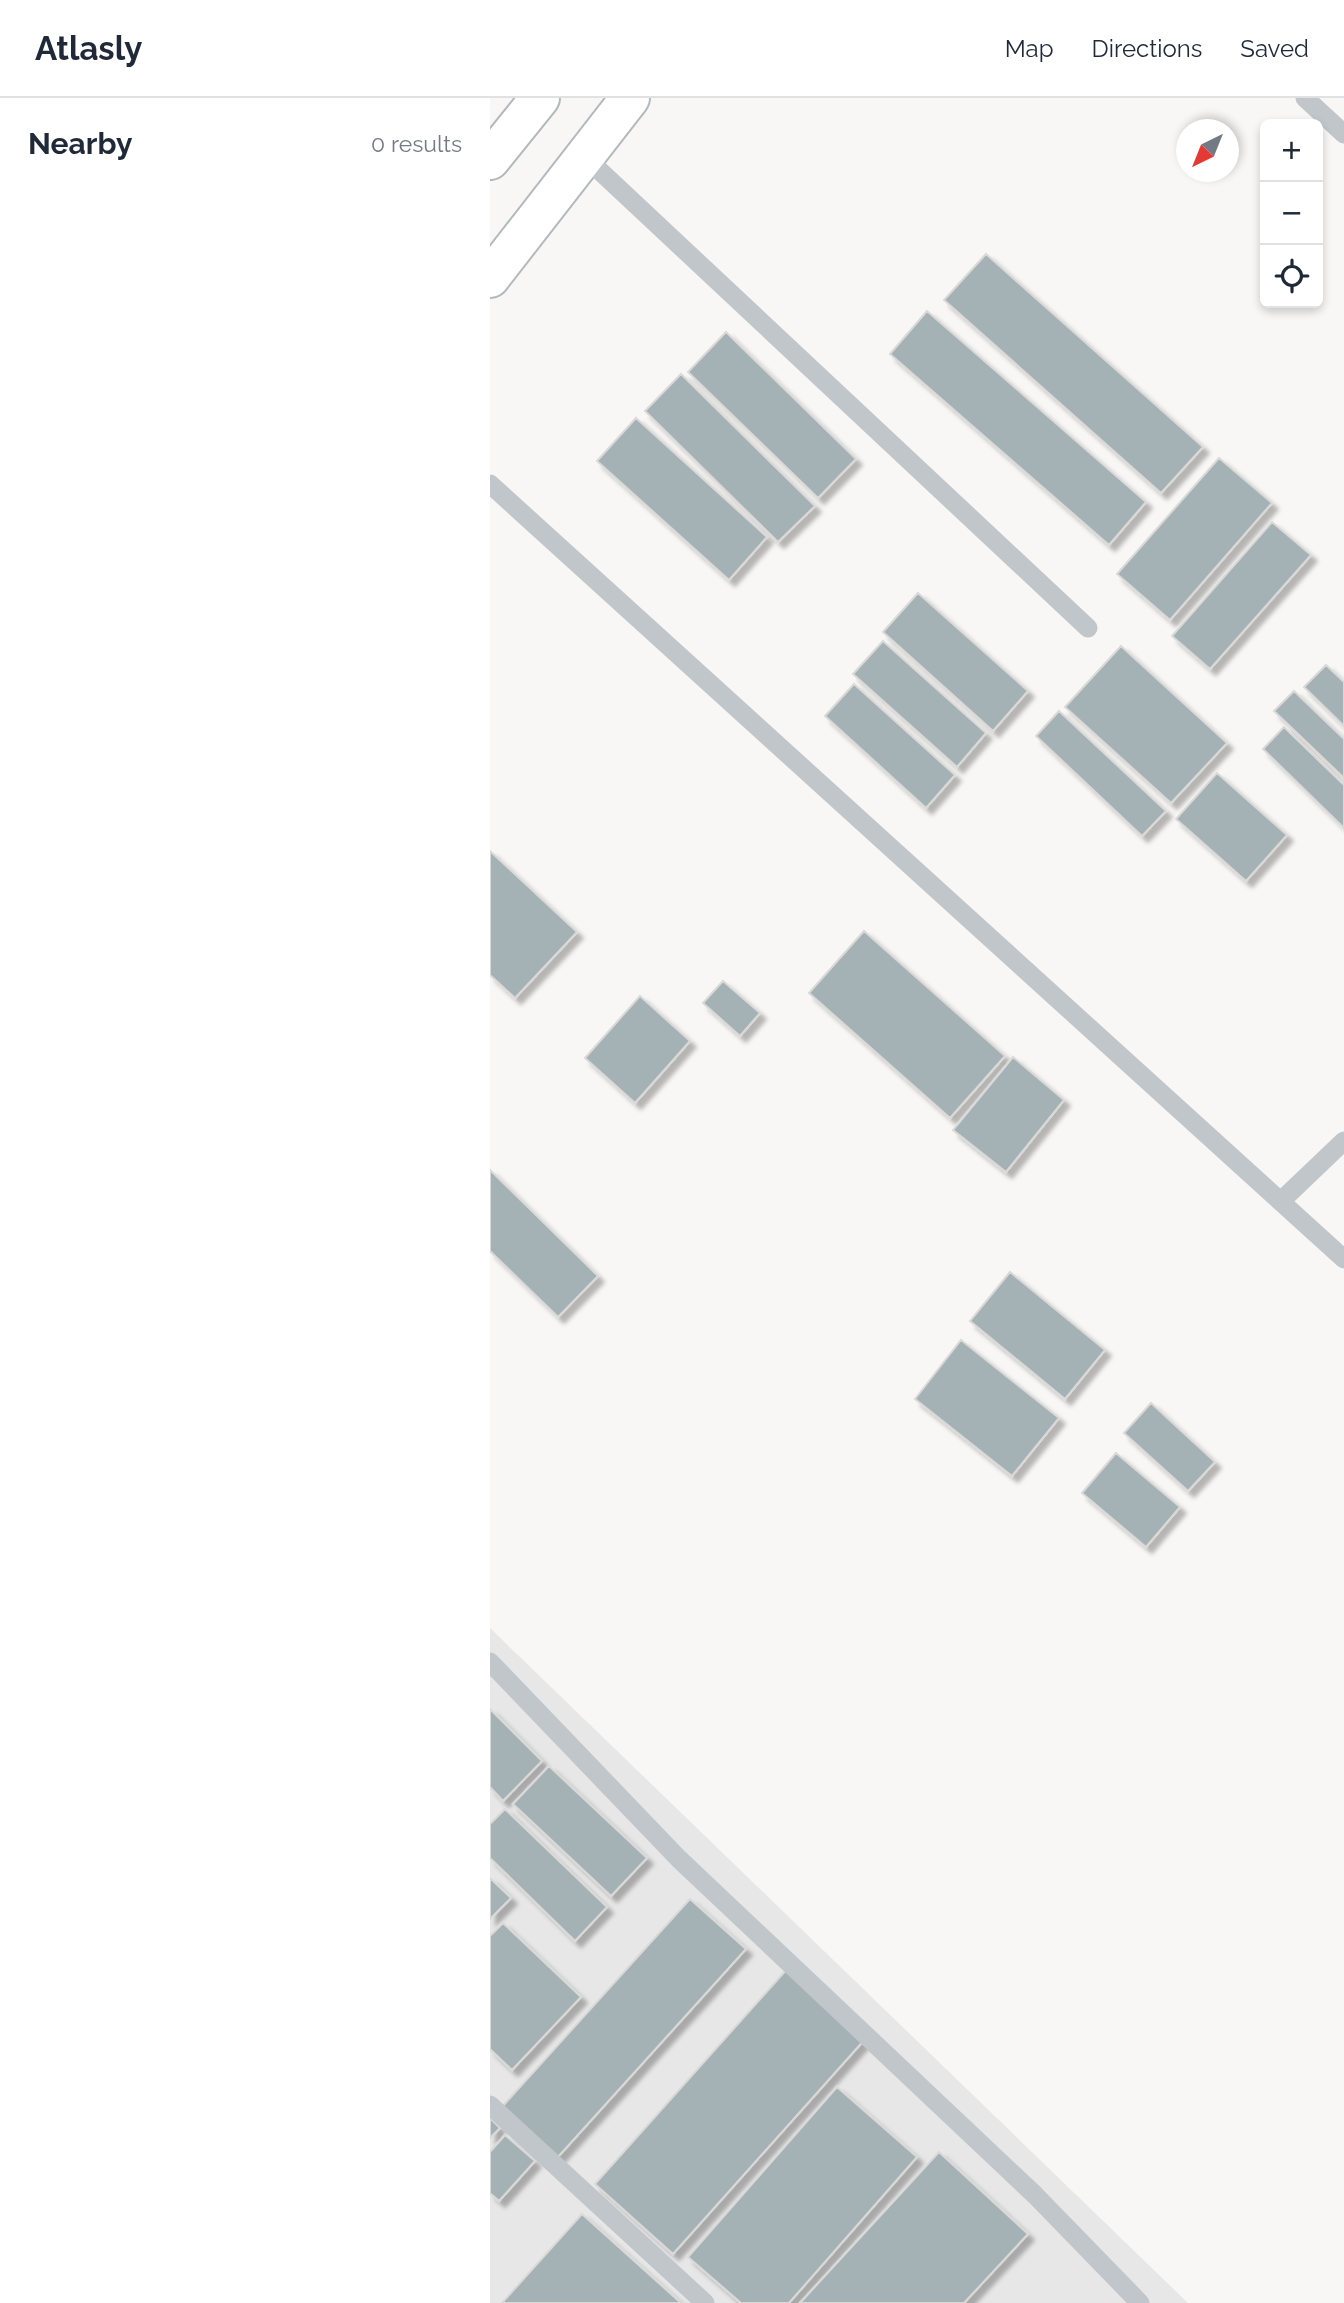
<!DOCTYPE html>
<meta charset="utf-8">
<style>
:root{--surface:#fff;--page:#f2f2f3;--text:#1f2937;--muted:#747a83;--line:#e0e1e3}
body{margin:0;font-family:Raleway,sans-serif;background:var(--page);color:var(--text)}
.controls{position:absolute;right:21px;top:21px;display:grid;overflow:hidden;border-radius:10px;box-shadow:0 4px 10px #0003}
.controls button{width:63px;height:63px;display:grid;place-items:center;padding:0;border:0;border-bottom:2px solid var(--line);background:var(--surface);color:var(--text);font:35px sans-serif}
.compass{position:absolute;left:686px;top:21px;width:63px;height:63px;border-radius:50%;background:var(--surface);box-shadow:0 4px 10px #0003;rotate:223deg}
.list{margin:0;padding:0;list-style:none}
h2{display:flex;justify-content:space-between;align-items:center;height:91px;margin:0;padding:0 28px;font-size:30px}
h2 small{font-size:23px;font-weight:400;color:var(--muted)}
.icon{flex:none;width:38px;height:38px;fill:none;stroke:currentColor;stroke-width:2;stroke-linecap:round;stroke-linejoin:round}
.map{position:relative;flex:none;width:854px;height:2205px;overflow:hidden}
header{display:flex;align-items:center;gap:42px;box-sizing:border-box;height:98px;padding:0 35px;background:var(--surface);border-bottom:2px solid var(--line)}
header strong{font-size:33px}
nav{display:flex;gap:38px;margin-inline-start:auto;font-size:24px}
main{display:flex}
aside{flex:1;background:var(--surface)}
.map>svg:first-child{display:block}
</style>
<header>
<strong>Atlasly</strong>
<nav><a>Map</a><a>Directions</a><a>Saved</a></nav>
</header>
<main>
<aside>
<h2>Nearby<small>0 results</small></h2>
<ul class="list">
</ul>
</aside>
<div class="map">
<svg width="854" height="2205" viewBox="0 0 854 2205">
<defs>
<filter id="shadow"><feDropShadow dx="6" dy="6" stdDeviation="2" flood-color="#0004"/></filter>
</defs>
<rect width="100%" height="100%" fill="#f8f7f5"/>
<path fill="#e6e7e6" d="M0 1530 698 2205H0Z"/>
<path fill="#a4b1b5" stroke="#d9d9d7" stroke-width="2" filter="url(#shadow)" d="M496 156 713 349 671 395 454 202Z
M437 213 656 404 619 447 400 256Z
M236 234 366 361 328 400 198 274Z
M191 276 325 408 288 444 155 313Z
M146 320 277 439 239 482 107 363Z
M729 360 782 405 680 522 627 476Z
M782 424 821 457 720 571 682 538Z
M428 495 538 593 503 633 393 534Z
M393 543 496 635 467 669 363 576Z
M631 548 737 645 681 705 575 609Z
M836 567 854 584V628L814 589Z
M364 586 465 677 436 710 335 618Z
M804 593 854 641V680L784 613Z
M569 613 676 713 652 738 546 638Z
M794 629 854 687V730L773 651Z
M727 675 797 737 756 783 686 721Z
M0 753 87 834 25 900 0 877Z
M374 833 515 958 460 1020 319 895Z
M233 883 270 915 250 938 213 905Z
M150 898 200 943 145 1005 95 960Z
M523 959 574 1002 516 1074 463 1032Z
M0 1072 108 1178 68 1219 0 1153Z
M520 1174 615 1252 575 1301 480 1223Z
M471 1242 569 1320 522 1378 425 1301Z
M661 1305 725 1364 698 1393 634 1335Z
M626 1355 690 1409 656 1449 592 1395Z
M0 1611 52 1663 13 1703 0 1689Z
M59 1668 157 1760 121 1798 23 1706Z
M15 1711 117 1809 85 1843 0 1760V1726Z
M0 1780 21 1800 0 1821Z
M200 1801 256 1851 67 2060 11 2010Z
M13 1825 91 1899 22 1972 0 1951V1838Z
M298 1870 376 1940 183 2156 105 2086Z
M347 1989 427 2059 299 2205H251L198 2159Z
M0 2020 10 2030 0 2040Z
M15 2037 45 2063 9 2103 0 2095V2054Z
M449 2054 538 2136 474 2205H310Z
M92 2116 191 2205H12Z"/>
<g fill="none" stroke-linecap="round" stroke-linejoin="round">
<g stroke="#b2babe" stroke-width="42">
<path id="secondary" d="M0 180 140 0"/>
</g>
<g stroke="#b3b9bb" stroke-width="42">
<path id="trunk" d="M0 62 50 0"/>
</g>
<path stroke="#c0c6c9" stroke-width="19" d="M815 0 854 36
M94 58 598 530
M0 386 854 1161
M791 1103 854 1043
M0 1564 189 1761 545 2097 650 2205
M0 2007 215 2205"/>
<use href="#secondary" stroke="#fff" stroke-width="38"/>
<use href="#trunk" stroke="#fff" stroke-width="38"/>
</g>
</svg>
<div class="controls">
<button>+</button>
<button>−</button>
<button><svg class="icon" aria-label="locate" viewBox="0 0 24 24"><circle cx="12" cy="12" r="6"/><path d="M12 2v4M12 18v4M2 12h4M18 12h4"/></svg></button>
</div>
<svg class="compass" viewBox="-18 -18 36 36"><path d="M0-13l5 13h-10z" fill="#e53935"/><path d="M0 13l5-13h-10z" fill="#747a83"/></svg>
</div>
</main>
